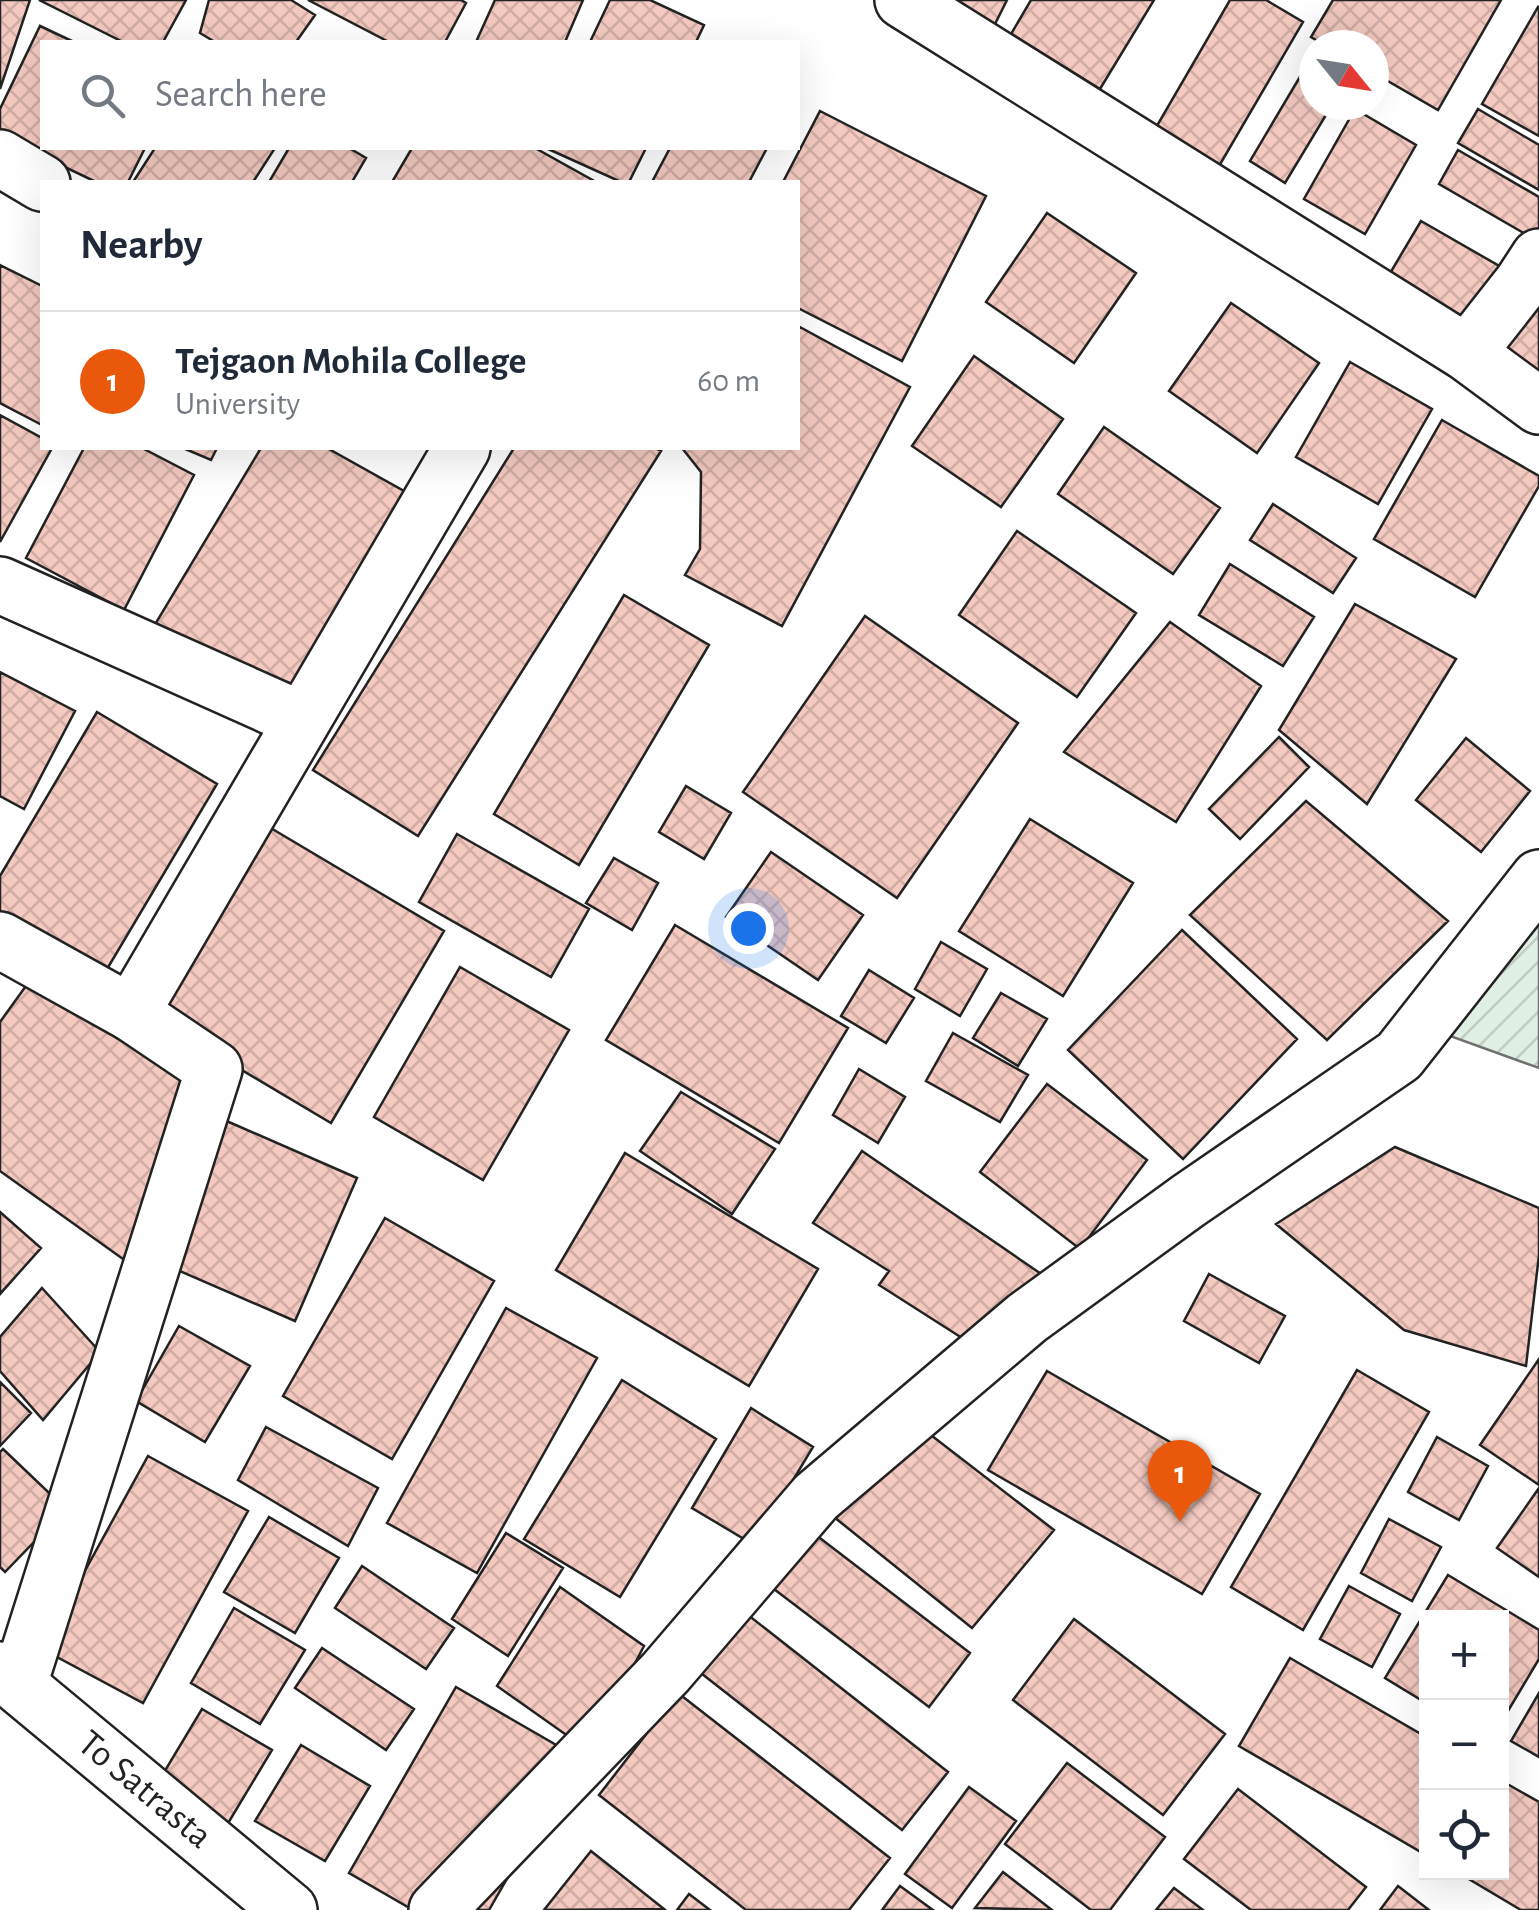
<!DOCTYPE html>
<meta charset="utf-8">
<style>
:root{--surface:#fff;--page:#f2f2f3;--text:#1f2937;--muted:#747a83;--line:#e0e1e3;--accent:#ea580c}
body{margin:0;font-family:"Alegreya Sans",sans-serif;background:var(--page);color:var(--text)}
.controls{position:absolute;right:30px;bottom:30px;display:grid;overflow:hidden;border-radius:0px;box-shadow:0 10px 40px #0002}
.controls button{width:90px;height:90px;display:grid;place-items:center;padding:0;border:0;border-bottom:2px solid var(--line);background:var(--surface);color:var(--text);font:50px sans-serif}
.compass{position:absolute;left:1299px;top:30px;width:90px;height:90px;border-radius:50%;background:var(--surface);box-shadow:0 10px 40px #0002;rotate:120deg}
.you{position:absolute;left:748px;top:928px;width:35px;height:35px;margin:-25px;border:8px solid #fff;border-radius:50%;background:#1a73e8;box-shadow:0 0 0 15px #1a73e833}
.badge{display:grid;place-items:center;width:65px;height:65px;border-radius:50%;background:var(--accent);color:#fff;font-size:32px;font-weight:700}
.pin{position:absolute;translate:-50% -82px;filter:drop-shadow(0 2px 5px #0008)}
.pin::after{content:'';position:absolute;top:52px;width:35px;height:30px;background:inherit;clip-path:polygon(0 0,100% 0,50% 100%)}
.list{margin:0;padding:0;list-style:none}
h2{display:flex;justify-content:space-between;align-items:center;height:130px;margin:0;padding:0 40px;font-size:42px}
h2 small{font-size:32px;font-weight:400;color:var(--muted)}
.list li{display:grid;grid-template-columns:65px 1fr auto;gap:30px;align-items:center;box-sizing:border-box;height:140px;padding:0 40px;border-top:2px solid var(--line)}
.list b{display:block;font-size:38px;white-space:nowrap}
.list p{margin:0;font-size:32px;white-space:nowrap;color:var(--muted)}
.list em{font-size:32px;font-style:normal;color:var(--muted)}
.icon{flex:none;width:55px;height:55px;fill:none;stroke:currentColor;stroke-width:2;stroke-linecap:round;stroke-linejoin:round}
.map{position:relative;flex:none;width:1539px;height:1910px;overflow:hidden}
.search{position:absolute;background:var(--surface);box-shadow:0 10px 40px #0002;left:40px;top:40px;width:760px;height:110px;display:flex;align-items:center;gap:25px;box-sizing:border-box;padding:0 35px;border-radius:0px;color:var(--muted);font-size:38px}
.panel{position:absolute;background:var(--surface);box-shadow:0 10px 40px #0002;left:40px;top:180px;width:760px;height:270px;border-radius:0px}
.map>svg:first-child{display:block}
</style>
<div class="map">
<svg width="1539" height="1910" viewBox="0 0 1539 1910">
<defs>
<pattern id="garden-furrows" width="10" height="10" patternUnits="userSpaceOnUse" patternTransform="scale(2.5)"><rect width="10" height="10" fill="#e0efe3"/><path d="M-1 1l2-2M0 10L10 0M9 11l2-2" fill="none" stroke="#c0cdc2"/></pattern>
<pattern id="building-cross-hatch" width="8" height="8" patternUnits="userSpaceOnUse" patternTransform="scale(2.5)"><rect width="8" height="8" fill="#f3c9c0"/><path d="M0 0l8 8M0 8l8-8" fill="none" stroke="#d0aca5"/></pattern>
</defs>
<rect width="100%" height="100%" fill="#fff"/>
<path fill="url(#garden-furrows)" stroke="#6f6f6f" stroke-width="2.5" d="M1539 919V1068L1439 1032Z"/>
<path fill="url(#building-cross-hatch)" stroke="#222" stroke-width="2.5" d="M0 0H30L0 89Z
M39 0H186L163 42H123Z
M209 0H291L315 15 296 42H215L200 33Z
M308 0H461L466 3 445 42H389Z
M495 0H583L565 42H476Z
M610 0H650L704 25 696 42H590Z
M934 0H1007L989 36Z
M1031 0H1154L1100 89 1011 34Z
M1230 0H1266L1303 22 1215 173 1151 136Z
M1333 0H1501L1438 110 1374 73V45H1325L1311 37Z
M1538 7 1539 8V136L1482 104Z
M40 26 74 42H42V148H145L128 182H96L0 136V109Z
M1301 75 1314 83V105H1332L1285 183 1250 161Z
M1355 109 1416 145 1365 234 1304 199Z
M1478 109 1539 145V190L1458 143Z
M820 111 986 196 902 361 798 308V182H783Z
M155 148H275L253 182H133Z
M289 148H349L366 158 352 182H269Z
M412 148H535L596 182H392Z
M546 148H646L629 182H621Z
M670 148H767L749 182H652Z
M1458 150 1539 197V230L1534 239 1439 184Z
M1047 213 1136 273 1074 363 986 302Z
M1421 221 1508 271 1474 330 1386 280Z
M0 265 42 286V425L0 403Z
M1539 285V383L1497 358Z
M1231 303 1319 363 1257 453 1169 391Z
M798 326 910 387 782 626 685 575 700 549 701 472 682 448H798Z
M974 356 1063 419 1001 507 912 446Z
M1350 362 1432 409 1378 504 1296 457Z
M0 415 42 438V448H52L0 542Z
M1442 420 1539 476V486L1475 597 1374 539Z
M1104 427 1220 508 1173 574 1058 494Z
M84 448H142L194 475 124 610 26 558Z
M183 448H217L211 460Z
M261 448H327L420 500 284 711 154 626Z
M514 448H655L661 451 418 836 313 770Z
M1273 504 1356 558 1333 593 1250 540Z
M1017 531 1136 613 1077 697 959 615Z
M1230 564 1314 617 1283 666 1199 615Z
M624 595 709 645 579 865 494 814Z
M1355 604 1456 659 1367 804 1279 730Z
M865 616 1018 723 897 898 743 792Z
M1170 622 1261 686 1176 822 1064 752Z
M0 672 75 711 24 809 0 796Z
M97 712 217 784 97 986 0 928V876Z
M1279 737 1309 767 1240 839 1209 809Z
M1466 738 1530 791 1481 852 1416 800Z
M686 786 731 813 704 859 659 832Z
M1306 801 1448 921 1327 1040 1190 915Z
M1030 819 1133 883 1063 996 959 931Z
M269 827 444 931 331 1123 156 1019Z
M457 834 589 909 551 977 419 902Z
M771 852 863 915 818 980 726 917Z
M614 858 658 883 632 930 586 903Z
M675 925 848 1028 779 1143 606 1040Z
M1182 930 1297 1039 1183 1159 1068 1050Z
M941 942 987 969 960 1016 915 989Z
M460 967 569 1030 483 1180 374 1117Z
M869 970 914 998 886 1043 841 1016Z
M36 972 186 1072 130 1264 0 1171V1022Z
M1001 993 1047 1019 1018 1066 973 1038Z
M953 1033 1028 1075 1000 1122 926 1081Z
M859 1069 905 1097 878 1143 833 1115Z
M1047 1084 1147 1160 1080 1249 980 1172Z
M681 1092 775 1149 732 1214 640 1151Z
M222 1119 357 1178 295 1321 159 1262Z
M1395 1147 1539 1208V1255L1526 1366 1404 1330 1276 1224Z
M862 1151 1047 1278 973 1345 879 1285 889 1271 813 1223Z
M625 1153 818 1269 749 1386 556 1270Z
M0 1212 41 1248 0 1294Z
M385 1218 494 1281 392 1459 283 1396Z
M1209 1274 1285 1316 1259 1363 1184 1321Z
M42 1288 100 1352 43 1420 0 1371V1337Z
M506 1308 597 1358 477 1573 387 1523Z
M179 1326 250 1366 205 1442 136 1401Z
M1539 1359V1485L1480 1445Z
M1357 1370 1429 1412 1303 1630 1231 1587Z
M1047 1371 1260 1494 1202 1594 988 1470Z
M622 1380 716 1439 620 1597 524 1539Z
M0 1382 31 1413 0 1446Z
M751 1408 813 1447 754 1545 692 1508Z
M914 1422 1054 1530 972 1628 829 1513Z
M266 1427 378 1488 348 1546 238 1480Z
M1437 1437 1488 1466 1459 1520 1408 1492Z
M3 1449 66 1509 5 1572 0 1567V1452Z
M148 1456 248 1511 143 1703 42 1649Z
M1539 1488V1577L1497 1548Z
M269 1517 339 1558 295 1633 224 1592Z
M1389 1519 1441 1547 1412 1601 1361 1573Z
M812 1532 970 1653 929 1707 770 1586Z
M506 1533 563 1568 508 1656 452 1619Z
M362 1566 454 1628 426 1669 335 1608Z
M1448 1575 1539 1630V1659L1502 1721V1618H1426V1703L1385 1678Z
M1349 1586 1400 1614 1372 1667 1320 1639Z
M560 1587 644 1646 589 1751 497 1686Z
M234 1608 305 1650 260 1724 191 1683Z
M743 1611 948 1772 902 1830 697 1670Z
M1074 1619 1225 1734 1163 1815 1013 1700Z
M322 1648 414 1709 386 1750 295 1688Z
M1290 1658 1426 1737V1855L1239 1746Z
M456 1687 577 1757 489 1910H413L349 1873Z
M678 1693 890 1858 849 1910H746L599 1795Z
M1539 1693V1757L1511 1741Z
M202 1709 272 1750 227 1825 157 1784Z
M301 1745 370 1786 325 1861 255 1821Z
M1067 1763 1165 1837 1110 1910H1091L1005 1844Z
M1502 1781 1539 1802V1910H1521L1457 1872H1502Z
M969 1787 1016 1821 952 1908 905 1874Z
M1238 1789 1366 1887 1348 1910H1251L1184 1859Z
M591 1851 664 1909 544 1910Z
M1003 1872 1052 1910 975 1908Z
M900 1886 933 1910H882Z
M1398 1886 1429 1910H1380Z
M1174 1888 1203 1910H1156Z
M689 1894 710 1910H677Z"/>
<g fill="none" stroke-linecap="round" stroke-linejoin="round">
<g stroke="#222" stroke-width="60">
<g id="street">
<path d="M903 0 1467 353 1539 406"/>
<path d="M0 158 42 183"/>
<path d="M1467 353 1522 283 1539 257"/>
<path d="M0 585 302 720"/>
<path d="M0 940 131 1013 214 1069 19 1684"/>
<path d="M131 1013 462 448"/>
<path id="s1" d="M0 1670 289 1910"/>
<path d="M437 1910 666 1672 816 1497 1027 1318 1188 1201 1399 1056 1539 878"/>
</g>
</g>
<use href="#street" stroke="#fff" stroke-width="55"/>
</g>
<g text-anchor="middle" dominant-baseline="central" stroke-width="8" stroke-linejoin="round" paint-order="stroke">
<g font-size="38" fill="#222" stroke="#fff">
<text stroke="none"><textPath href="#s1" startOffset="188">To Satrasta</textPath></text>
</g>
</g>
</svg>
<div class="controls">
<button>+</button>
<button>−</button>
<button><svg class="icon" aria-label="locate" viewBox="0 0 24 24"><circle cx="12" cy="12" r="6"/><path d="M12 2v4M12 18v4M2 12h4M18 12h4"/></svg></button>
</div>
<svg class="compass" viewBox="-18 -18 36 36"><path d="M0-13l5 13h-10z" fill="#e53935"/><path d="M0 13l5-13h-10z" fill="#747a83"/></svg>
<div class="you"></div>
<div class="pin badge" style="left:1180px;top:1522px">1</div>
<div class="search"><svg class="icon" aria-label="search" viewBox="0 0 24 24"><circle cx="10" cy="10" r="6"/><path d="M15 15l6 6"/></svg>Search here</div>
<section class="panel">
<h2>Nearby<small></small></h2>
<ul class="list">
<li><span class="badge">1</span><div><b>Tejgaon Mohila College</b><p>University</p></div><em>60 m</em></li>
</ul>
</section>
</div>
